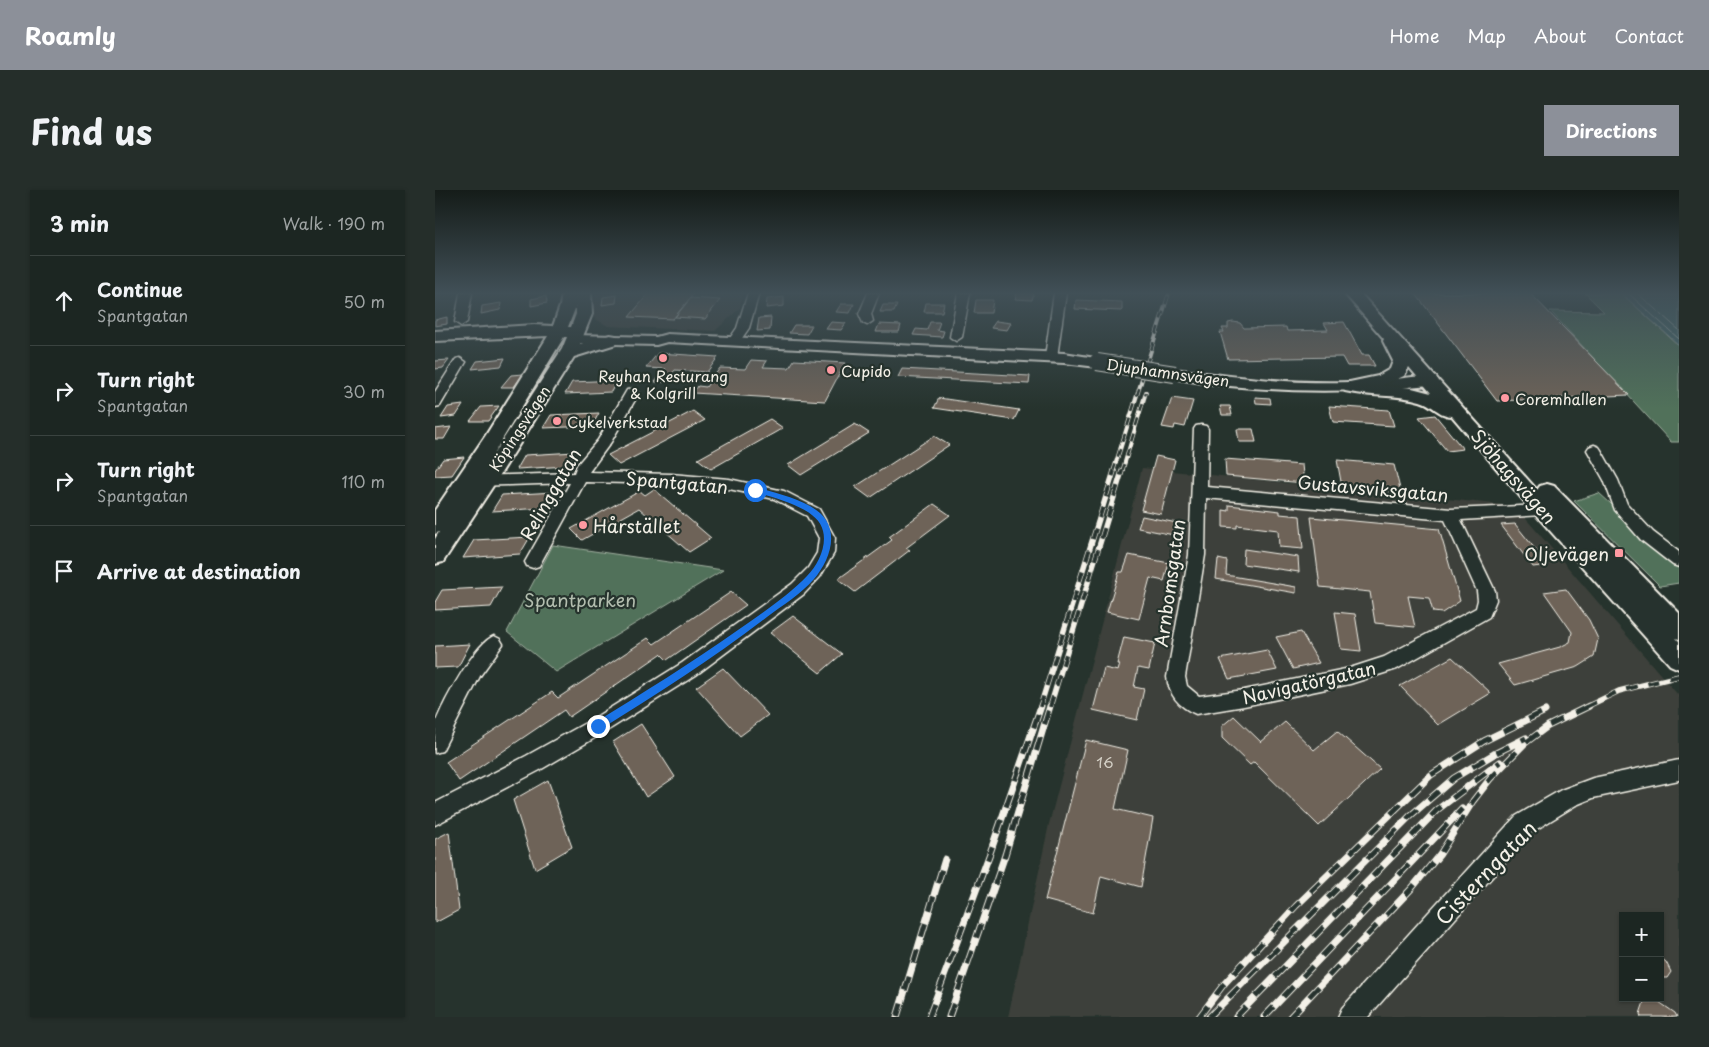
<!DOCTYPE html>
<meta charset="utf-8">
<style>
:root{--surface:#1c2622;--page:#252e2a;--text:#f1f3f6;--muted:#a0a5a5;--line:#3a4340;--accent:#8c9099}
body{margin:0;font-family:"Playpen Sans",sans-serif;background:var(--page);color:var(--text)}
.controls{position:absolute;right:15px;bottom:15px;display:grid;overflow:hidden;border-radius:0px;box-shadow:0 1px 4px #0004}
.controls button{width:45px;height:45px;display:grid;place-items:center;padding:0;border:0;border-bottom:1px solid var(--line);background:var(--surface);color:var(--text);font:25px sans-serif}
.stop{position:absolute;width:15px;height:15px;margin:-11px;border:4px solid #1a73e8;border-radius:50%;background:#fff}
.stop.end{background:#1a73e8;border-color:#fff;box-shadow:0 1px 5px #0008}
.list{margin:0;padding:0;list-style:none}
h2{display:flex;justify-content:space-between;align-items:center;height:65px;margin:0;padding:0 20px;font-size:21px}
h2 small{font-size:16px;font-weight:400;color:var(--muted)}
.list li{display:grid;grid-template-columns:32px 1fr auto;gap:15px;align-items:center;box-sizing:border-box;height:90px;padding:0 20px;border-top:1px solid var(--line)}
.list b{display:block;font-size:19px;white-space:nowrap}
.list p{margin:0;font-size:16px;white-space:nowrap;color:var(--muted)}
.list em{font-size:16px;font-style:normal;color:var(--muted)}
.icon{flex:none;width:28px;height:28px;fill:none;stroke:currentColor;stroke-width:2;stroke-linecap:round;stroke-linejoin:round}
.map{position:relative;flex:none;width:1244px;height:827px;overflow:hidden;border-radius:0px}
header{display:flex;align-items:center;gap:30px;box-sizing:border-box;height:70px;padding:0 25px;background:var(--accent);color:#fff}
header strong{font-size:24px}
nav{display:flex;gap:28px;margin-inline-start:auto;font-size:18px}
.intro{display:flex;align-items:center;justify-content:space-between;box-sizing:border-box;height:120px;padding:0 30px}
h1{margin:0;font-size:35px}
.button{padding:12px 22px;border-radius:0px;background:var(--accent);color:#fff;font-size:18px;font-weight:700}
main{display:flex;gap:30px;padding:0 30px}
aside{flex:1;background:var(--surface);border-radius:0px;box-shadow:0 1px 4px #0004}
.map>svg:first-child{display:block}
</style>
<header>
<strong>Roamly</strong>
<nav><a>Home</a><a>Map</a><a>About</a><a>Contact</a></nav>
</header>
<div class="intro"><h1>Find us</h1><a class="button">Directions</a></div>
<main>
<aside>
<h2>3 min<small>Walk · 190 m</small></h2>
<ul class="list">
<li><svg class="icon" aria-label="ahead" viewBox="0 0 24 24"><path d="M12 20V5M6 11l6-6 6 6"/></svg><div><b>Continue</b><p>Spantgatan</p></div><em>50 m</em></li>
<li><svg class="icon" aria-label="right" viewBox="0 0 24 24"><path d="M7 20v-9h11M14 6l5 5-5 5"/></svg><div><b>Turn right</b><p>Spantgatan</p></div><em>30 m</em></li>
<li><svg class="icon" aria-label="right" viewBox="0 0 24 24"><path d="M7 20v-9h11M14 6l5 5-5 5"/></svg><div><b>Turn right</b><p>Spantgatan</p></div><em>110 m</em></li>
<li><svg class="icon" aria-label="arrive" viewBox="0 0 24 24"><path d="M6 21V4h12l-3 4 3 4H6"/></svg><div><b>Arrive at destination</b></div></li>
</ul>
</aside>
<div class="map">
<svg width="1244" height="827" viewBox="0 0 1244 827">
<rect width="100%" height="100%" fill="#26332d"/>
<filter id="ink" filterUnits="userSpaceOnUse"><feTurbulence type="fractalNoise" baseFrequency=".02" numOctaves="2"/><feDisplacementMap in="SourceGraphic" scale="10" xChannelSelector="R" yChannelSelector="G"/><feConvolveMatrix kernelMatrix="1 2 1 2 8 2 1 2 1" color-interpolation-filters="sRGB"/></filter>
<g filter="url(#ink)">
<path fill="#3c413a" fill-rule="evenodd" d="M160 103H308L305 118 280 141 173 136 157 127Z
M707 278 1080 316 1244 506V827H573L614 634ZM1188 726H1225V808H1188Z"/>
<path fill="#51715a" stroke="#a2b1a1" d="M1150 103H1186L1244 156V252H1236L1115 121 1169 122Z
M1164 303 1197 333 1244 371V393L1225 396 1139 311Z
M118 355 288 380 121 482 72 442Z"/>
<path fill="#476a6d" stroke="#8ca09e" d="M1186 103H1244V155Z"/>
<g fill="none" stroke-linecap="round" stroke-linejoin="round">
<path stroke="#afbbb7" stroke-width="1" d="M1193 103 1244 149
M1202 103 1244 140"/>
</g>
<path fill="#6e6359" stroke="#f4f1e8" d="M214 103H259L238 129 194 127Z
M582 103H599L597 110 580 109Z
M980 103H1095L1194 205 1062 211Z
M182 105 181 113 167 115 168 107Z
M111 106 112 113 96 116V109Z
M349 107V116L331 118 332 109Z
M256 108 285 110 270 129 240 127Z
M541 110H558L556 123H539Z
M641 110 687 112V121L640 119Z
M66 113 65 120 46 124 47 116Z
M491 113H509L507 122H489Z
M406 114H419L415 123 401 122Z
M448 115H462L459 122H445Z
M12 127V134L0 136V130Z
M336 127 335 140 322 141 324 128Z
M561 131 576 133 572 140 556 138Z
M396 132 411 133 406 140 391 139Z
M495 132H505L502 140 509 141 507 147 478 145 481 139 492 140Z
M798 132 805 133 809 138 851 137 852 141 893 140 889 133 909 132 927 165H934L940 176H912L907 167 793 169 785 142H789L787 138H793V133Z
M444 134 466 135 464 142H441Z
M359 135H377L372 144 354 143Z
M223 163 283 167 272 182 240 180 230 192H220L231 179 211 178Z
M70 168 66 176 37 179 42 171Z
M14 170 8 178 0 179V171Z
M316 170 332 171 328 177 354 178 359 170 410 173 390 211 258 203 263 196 271 197 285 178 310 179Z
M467 179 595 186 594 194 463 187Z
M88 184 79 197H66L76 185Z
M182 190 176 202 130 204 137 192Z
M820 207 835 208 836 214 821 213Z
M504 208 584 220 579 230 499 218Z
M737 208 758 211 750 237 740 235 739 239 727 237Z
M28 215 21 226 6 228 13 217Z
M64 216 53 231H35L46 217Z
M785 216H795L797 225H787Z
M894 216 954 220 959 236 898 232Z
M258 221 270 230 184 275 173 265Z
M164 223 157 236 108 238 116 225Z
M1000 225 1028 259 1012 261 984 227Z
M335 229 348 238 276 279 263 269Z
M420 234 434 243 366 285 353 275Z
M16 237 9 249H0V239Z
M802 239H818L821 252H804Z
M499 246 514 255 435 308 420 297Z
M140 262 132 276 82 279 90 265Z
M721 266 740 270 726 324 706 320Z
M29 267 17 285 0 286V280L8 269Z
M790 269 867 275 869 293 791 286Z
M902 270 959 275 966 303 907 297Z
M219 299 276 348 254 362 204 318 147 350 136 339 205 301 210 305Z
M120 302 111 318 57 321 67 305Z
M499 314 515 325 471 358 475 360 420 402 403 389 457 350 454 347Z
M794 315 845 321V324L865 326 868 359 844 357 843 340 802 335V338L788 337V320L794 321Z
M707 326 747 334 744 346 703 338Z
M876 327 1004 339 1025 411 1007 423 998 422 994 408 973 406 980 437 940 433 935 402 885 397Z
M1080 334 1113 375 1098 377 1066 335Z
M95 347 85 364 28 368 39 350Z
M809 359 863 367 864 382 808 374Z
M694 365 734 373 729 391 715 388 704 429 672 422 684 382H688Z
M783 369 792 371 791 385 861 397V403L781 389Z
M67 397 56 417 0 420V412L7 400Z
M1131 399 1154 430 1163 449 1159 467 1143 477 1080 495 1063 474 1125 457 1135 452 1137 442 1109 402Z
M296 402 311 415 232 470 226 464 134 527 129 520 24 591 11 572 117 502 123 508 213 448 219 454Z
M900 422 920 424 926 461 906 459Z
M358 426 407 464 385 483 335 443Z
M866 442 884 473 858 479 841 447Z
M689 447 720 453 714 480 703 478 699 497 709 499 702 530 658 520 669 478 683 481 685 474H682Z
M35 454 23 477 0 478V456Z
M832 460 842 480 794 489 785 469Z
M1017 467 1056 503 1003 535 965 496Z
M288 478 333 525 305 546 261 497Z
M799 526 826 552 850 532 879 560 902 541 945 579 884 636 819 572 815 575 787 548V536Z
M206 534 240 587 211 607 178 552Z
M651 550 693 560 680 619 718 628 706 697 666 686 658 723 610 710Z
M113 590 137 657 100 679 78 610Z
M14 642 24 720 0 733V649Z
M1225 767 1231 772 1236 782 1232 788H1225Z
M1209 812H1224L1240 823 1242 827H1206L1205 824Z"/>
<g fill="none" stroke-linecap="round" stroke-linejoin="round">
<g stroke="#f4f1e8" stroke-width="3">
<path id="minor" d="M25 103H37L32 132 26 136 20 132Z
M313 103H324L314 138 303 154H295L293 151 302 138Z
M433 103H444L436 124 438 131 432 135 428 133 424 124Z
M523 103H535L527 147 521 151 515 147Z
M619 103H631L622 167 616 171 610 167Z
M25 168 31 172 5 216 0 217V202L21 169Z
M197 199 204 203 176 252 154 282 236 284 294 289 349 301 384 319 400 348 399 363 385 387 369 404 261 485 170 542 105 580 0 635V613L91 566 156 530 247 473 357 394 373 378 382 363 384 348 372 326 339 309 294 299 236 294 150 292 104 376 98 378 92 376 90 372 135 293 39 296 34 295 31 291 34 287 39 286 139 283 142 275 163 250 192 200Z
M766 235 771 236 773 239 772 297 1016 319 1108 315 1114 316 1116 320 1114 324 1108 325 1026 330 1060 401 1061 410 1054 427 962 479 915 494 809 516 761 524C744 517 734 505 732 487L754 365 759 239 761 236ZM771 308 1010 330 1042 401 1043 410 1041 418 949 467 915 478 809 500 764 506 752 496 750 487 770 365Z
M1159 255 1164 257 1166 260 1183 290 1192 314 1218 342 1244 362V377L1238 375 1206 350 1180 320 1169 290 1152 260 1154 257Z
M59 446 65 449 68 454 45 486 7 561 0 563C0 554 0 541 1 532 8 513 40 453 59 446Z
M1244 570V590L1158 608 1141 615 1097 642 933 827H903L907 818 1081 626 1126 600 1158 588Z"/>
</g>
<g stroke="#f4f1e8" stroke-width="4">
<path id="tertiary" d="M232 144 629 163 667 169 670 172 667 175 662 177 629 173 232 152 221 155 140 153 135 152 133 149 135 146 140 145 221 147Z
M740 179C798 187 857 194 915 192 942 192 968 188 995 185L1001 187 1003 190 1001 193 995 195C928 202 863 203 795 196 775 193 754 192 734 187L732 184 734 181Z"/>
</g>
<g stroke="#f4f1e8" stroke-width="4">
<path id="secondary" d="M127 103H156L157 124 145 154 175 145 181 146 183 150 181 154 139 167 58 296 8 372 0 374V349L4 342 0 344V320L51 245 113 146 0 151V141L99 135 118 136 125 116ZM141 116V124L136 137H133ZM129 147H132L127 159 56 268Z
M909 103H925L1102 300 1105 296 1112 294 1119 296 1244 423V449L1241 448 1244 451V479L1235 475 1101 325 1017 226C1004 226 997 214 985 211 961 204 934 207 910 201L907 197 910 193 943 186 955 179 958 171 948 151 949 149ZM974 177 996 203 977 198 949 195 969 186Z"/>
</g>
<use href="#minor" fill="#26332d" fill-rule="evenodd"/>
<use href="#tertiary" fill="#26332d" fill-rule="evenodd"/>
<use href="#secondary" fill="#26332d" fill-rule="evenodd"/>
<g stroke="#f4f1e8" stroke-width="4">
<path id="rail-far2" d="M678 282 734 103
M687 282 711 202"/>
</g>
<g stroke="#f4f1e8" stroke-width="5.5">
<path id="rail-far1" d="M605 517 679 281
M615 517 687 281
M1151 517 1184 501 1244 486"/>
</g>
<g stroke="#f4f1e8" stroke-width="7">
<path id="rail" d="M462 827 510 669
M494 827 555 663 606 516
M514 827 570 665 615 516
M764 827 789 794 861 716 996 585 1049 551 1110 521
M774 827 975 626 1019 588 1059 564 1091 548
M801 827 1002 620 1065 572
M829 827 1027 619
M855 827 977 698 1005 664 1038 611 1055 589 1089 554 1113 536 1154 516"/>
</g>
<use href="#rail-far2" stroke="#26332d" stroke-width="2.5" stroke-dasharray="8" stroke-linecap="butt"/>
<use href="#rail-far1" stroke="#26332d" stroke-width="4" stroke-dasharray="11" stroke-linecap="butt"/>
<use href="#rail" stroke="#26332d" stroke-width="5" stroke-dasharray="14" stroke-linecap="butt"/>
<g stroke="#f4f1e8" stroke-width="18" stroke-linecap="butt">
<path id="tertiary-bridge" d="M662 172 740 184"/>
</g>
<use href="#tertiary-bridge" stroke="#26332d" stroke-width="16"/>
</g>
</g>
<linearGradient id="sky" x2="0" y2="1"><stop stop-color="#151c19"/><stop offset="0.47" stop-color="#415057"/><stop offset="1" stop-color="#415057" stop-opacity="0"/></linearGradient>
<rect width="1244" height="219" fill="url(#sky)"/>
<path fill="#1a73e8" d="M320 297C341 303 379 311 391 330 403 349 392 374 379 389 366 404 348 415 332 427 279 468 222 504 166 539H159V533C208 503 256 473 303 440 327 423 353 406 372 386 383 375 392 356 388 341 383 317 338 308 318 301L317 300Z"/>
<g fill="#ff9aa2" stroke="#26332d" stroke-width="2">
<circle cx="228" cy="168" r="5"/>
<circle cx="396" cy="180" r="5"/>
<circle cx="1070" cy="208" r="5"/>
<circle cx="122" cy="231" r="5"/>
<circle cx="148" cy="335" r="5"/>
<rect x="1179" y="358" width="10" height="10" rx="2.5"/>
</g>
<g text-anchor="middle" dominant-baseline="central" stroke-width="4.5" stroke-linejoin="round" paint-order="stroke">
<g font-size="15" fill="#f4f1e8" stroke="#26332d" text-anchor="start">
<text x="406" y="180">Cupido</text>
<text x="228" y="185" text-anchor="middle">Reyhan Resturang<tspan x="228" dy="17">&amp; Kolgrill</tspan></text>
<text x="1080" y="208">Coremhallen</text>
<text x="132" y="231">Cykelverkstad</text>
</g>
<g font-size="15" fill="#f4f1e8" stroke="#26332d">
<text transform="translate(733 182) rotate(8)">Djuphamnsvägen</text>
<text transform="translate(84 238) rotate(-57)">Köpingsvägen</text>
</g>
<g font-size="15" fill="#d2cec4">
<text x="670" y="571">16</text>
</g>
<g font-size="18" fill="#f4f1e8" stroke="#26332d">
<text transform="translate(1079 286) rotate(49)">Sjöhagsvägen</text>
<text transform="translate(242 292) rotate(5)">Spantgatan</text>
<text transform="translate(938 298) rotate(5)">Gustavsviksgatan</text>
<text transform="translate(115 304) rotate(-60)">Relinggatan</text>
<text transform="translate(734 393) rotate(-82)">Arnbomsgatan</text>
<text transform="translate(874 492) rotate(-13)">Navigatörgatan</text>
</g>
<g font-size="18" fill="#f4f1e8" stroke="#26332d" text-anchor="start">
<text x="158" y="335">Hårstället</text>
<text x="1174" y="363" text-anchor="end">Oljevägen</text>
</g>
<g font-size="18" fill="#b3beaf" stroke="#26332d">
<text x="145" y="409">Spantparken</text>
</g>
<g font-size="21" fill="#f4f1e8" stroke="#26332d">
<text transform="translate(1050 682) rotate(-46)">Cisterngatan</text>
</g>
</g>
</svg>
<div class="controls">
<button>+</button>
<button>−</button>
</div>
<div class="stop" style="left:320px;top:300px"></div>
<div class="stop end" style="left:163px;top:536px"></div>
</div>
</main>
